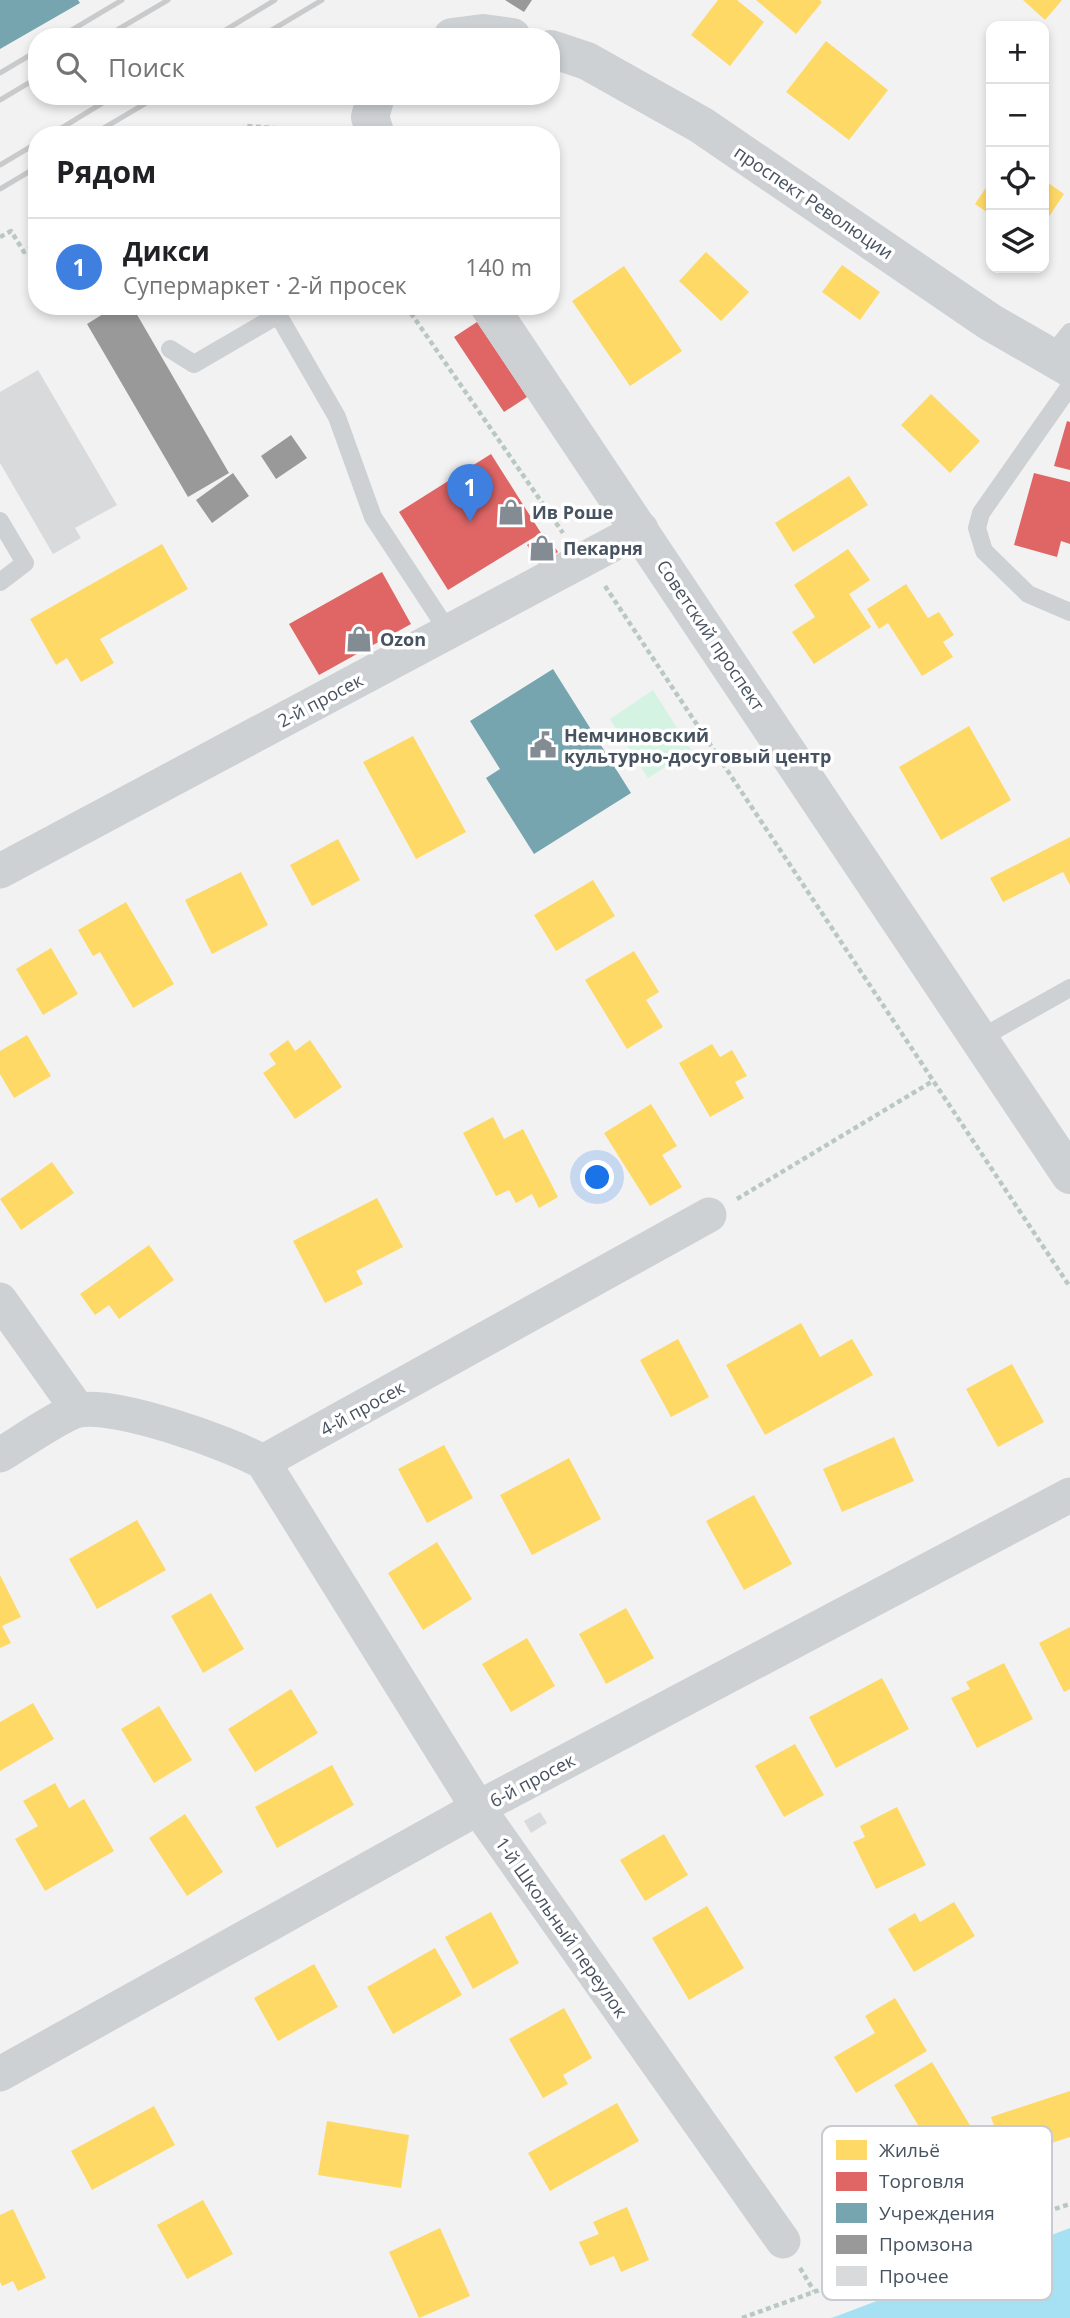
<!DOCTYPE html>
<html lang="ru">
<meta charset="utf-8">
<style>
:root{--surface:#fff;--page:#f2f2f2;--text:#202124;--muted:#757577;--line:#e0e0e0;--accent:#111827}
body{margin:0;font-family:"Open Sans",sans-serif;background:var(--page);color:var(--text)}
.controls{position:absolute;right:21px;top:21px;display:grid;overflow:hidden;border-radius:14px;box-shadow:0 4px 10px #0003}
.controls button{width:63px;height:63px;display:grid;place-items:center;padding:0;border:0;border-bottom:2px solid var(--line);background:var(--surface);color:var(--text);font:35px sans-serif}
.you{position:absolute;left:598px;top:1178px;width:24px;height:24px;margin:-18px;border:5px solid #fff;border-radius:50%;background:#1a73e8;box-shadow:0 0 0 10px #1a73e833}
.badge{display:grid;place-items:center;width:46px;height:46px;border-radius:50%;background:var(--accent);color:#fff;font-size:23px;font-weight:700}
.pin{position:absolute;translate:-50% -58px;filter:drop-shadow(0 2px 4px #0008)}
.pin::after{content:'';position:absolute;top:37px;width:24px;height:21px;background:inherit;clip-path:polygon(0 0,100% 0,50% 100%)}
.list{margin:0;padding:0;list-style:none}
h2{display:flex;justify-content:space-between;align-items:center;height:91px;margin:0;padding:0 28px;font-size:30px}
h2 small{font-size:23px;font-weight:400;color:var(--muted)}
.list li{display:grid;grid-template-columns:46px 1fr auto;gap:21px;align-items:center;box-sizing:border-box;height:98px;padding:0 28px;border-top:2px solid var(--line)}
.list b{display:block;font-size:26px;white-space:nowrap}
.list p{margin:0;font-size:23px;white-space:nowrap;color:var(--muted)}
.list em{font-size:23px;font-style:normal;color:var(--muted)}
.icon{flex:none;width:38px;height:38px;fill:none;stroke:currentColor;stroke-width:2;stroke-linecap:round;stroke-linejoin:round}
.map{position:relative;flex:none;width:1070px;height:2318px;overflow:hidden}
.search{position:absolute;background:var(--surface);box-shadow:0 4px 10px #0003;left:28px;top:28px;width:532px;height:77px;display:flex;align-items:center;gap:18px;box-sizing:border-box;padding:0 24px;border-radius:28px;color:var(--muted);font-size:26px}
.panel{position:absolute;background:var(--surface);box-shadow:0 4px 10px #0003;left:28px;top:126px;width:532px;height:189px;border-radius:28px}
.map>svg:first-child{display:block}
</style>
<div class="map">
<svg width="1070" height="2318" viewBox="0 0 1070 2318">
<rect width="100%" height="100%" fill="#f2f2f2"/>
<path fill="#d5f3e2" d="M653 690 691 750 648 778 610 719Z"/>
<path fill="#a6e0f3" d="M1070 2228V2318H831L837 2316Z"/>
<path fill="#ffd966" d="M718 0H737L764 22 730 66 691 35Z
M756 0H820L822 2 796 34Z
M1023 0H1062L1045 20Z
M826 41 888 90 849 140 786 92Z
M991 180V215L975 204Z
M1044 180 1064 194 1044 224Z
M706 252 749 292 721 321 679 281Z
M842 265 880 292 860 320 822 292Z
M624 266 682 351 630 386 572 301Z
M931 394 980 441 950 473 901 425Z
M849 476 868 505 793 552 775 523Z
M162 544 188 589 100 639 114 663 81 682 67 658 56 665 30 619Z
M848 549 870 580 849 594 871 627 814 664 792 632 815 617 794 585Z
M906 584 928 618 939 612 954 635 943 642 953 657 922 676 888 623 879 629 867 609Z
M969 726 1011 800 941 840 899 767Z
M413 736 466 832 416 859 363 762Z
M1070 837V885L1063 872 1003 902 990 878Z
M338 839 360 880 312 906 290 865Z
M241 872 268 925 212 954 185 900Z
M593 880 615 916 556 951 534 915Z
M126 902 174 984 133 1008 100 952 93 956 78 930Z
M51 948 78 994 43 1015 16 969Z
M634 951 659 992 646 1000 663 1027 627 1049 585 980Z
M27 1035 51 1076 14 1098 0 1074V1051Z
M288 1040 295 1051 310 1040 342 1087 295 1119 263 1073 276 1064 269 1054Z
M712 1044 720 1057 732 1050 747 1076 735 1082 744 1098 710 1117 679 1063Z
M651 1104 677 1146 662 1155 682 1187 650 1206 604 1133Z
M493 1117 504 1139 523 1129 558 1197 539 1208 532 1194 516 1203 509 1190 496 1196 463 1133Z
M52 1162 74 1193 21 1230 0 1199Z
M377 1198 403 1247 356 1271 363 1284 325 1303 293 1241Z
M149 1245 174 1280 119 1319 109 1305 95 1315 80 1294Z
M801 1323 820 1357 852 1339 873 1375 765 1435 726 1365Z
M678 1339 709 1397 671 1417 640 1360Z
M1012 1364 1044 1422 998 1447 966 1389Z
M894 1437 914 1481 842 1512 823 1469Z
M444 1445 473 1498 427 1523 398 1469Z
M569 1458 601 1519 532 1555 500 1495Z
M754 1495 792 1564 744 1590 706 1521Z
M137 1520 166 1570 97 1609 69 1559Z
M437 1542 472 1599 423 1630 388 1573Z
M0 1575 21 1617 2 1626 11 1643 0 1648Z
M211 1593 244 1649 203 1673 171 1616Z
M626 1608 654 1658 606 1684 579 1634Z
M1070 1627V1689L1064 1692 1039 1643Z
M527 1638 555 1686 511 1712 482 1664Z
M1004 1663 1033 1719 977 1748 951 1698 970 1689 966 1682Z
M882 1678 909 1729 836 1768 809 1717Z
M291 1689 318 1733 255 1772 228 1729Z
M33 1703 54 1739 0 1771V1722Z
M159 1706 192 1760 154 1783 121 1729Z
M795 1744 824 1795 784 1817 755 1766Z
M332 1765 354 1805 277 1848 255 1807Z
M55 1783 69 1808 84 1799 114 1851 45 1891 15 1839 38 1826 23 1801Z
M897 1807 926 1865 876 1889 853 1842 865 1837 860 1826Z
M185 1814 223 1872 187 1896 149 1838Z
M664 1834 688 1875 645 1901 620 1860Z
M954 1902 975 1936 914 1972 888 1929 915 1913 920 1922Z
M707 1906 744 1968 689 2000 652 1938Z
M491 1912 519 1963 473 1989 445 1937Z
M435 1948 462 1995 393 2034 367 1987Z
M314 1964 338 2007 278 2041 254 1998Z
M895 1998 927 2051 856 2093 834 2057 875 2033 865 2016Z
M564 2008 592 2058 563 2075 568 2084 543 2098 509 2039Z
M932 2062 983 2147 945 2170 894 2085Z
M1070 2091V2137L1005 2158 991 2117Z
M617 2103 639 2141 550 2191 528 2153Z
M154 2106 175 2145 92 2190 71 2151Z
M327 2121 409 2135 401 2188 318 2175Z
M203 2200 233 2254 187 2279 157 2225Z
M627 2207 649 2260 621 2272 614 2256 590 2266 579 2242 599 2234 593 2222Z
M13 2209 46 2278 18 2291 13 2281 2 2286 0 2282V2215Z
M440 2228 470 2296 419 2318 389 2252Z"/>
<path fill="#e06666" d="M477 322 527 397 504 412 454 337Z
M1067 421 1070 422V470L1054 466Z
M491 454 541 533 448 590 399 512Z
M1034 473 1070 482V544L1061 541 1057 557 1014 545Z
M545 533 558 552 539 564 527 545Z
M382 572 411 624 319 675 289 624Z"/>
<path fill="#76a5af" d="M0 0H78L80 3 0 49Z
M553 669 631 793 534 854 486 778 500 769 470 721Z"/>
<path fill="#999" d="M505 0H532L524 12Z
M116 306H132L229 473 188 497 87 324Z
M291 435 307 458 276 479 261 456Z
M233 473 249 496 212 523 196 500Z"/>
<path fill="#d9dadc" d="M38 370 117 505 75 528 81 538 53 554 0 463V392Z
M540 1812 547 1823 531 1833 524 1821Z"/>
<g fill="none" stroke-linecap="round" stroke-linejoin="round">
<path stroke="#bac8c3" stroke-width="4.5" stroke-dasharray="5 3.5" stroke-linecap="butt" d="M233 135 247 126 338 133
M0 237 11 231 24 252 37 244
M406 306 563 533
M605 586 1070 1287
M737 1199 933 1081
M800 2268 814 2291
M742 2318 952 2242 1070 2204"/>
<path stroke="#cdd1d3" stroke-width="18" d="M273 306 337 417 373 517 448 631
M170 349 194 364 278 315
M1050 357 1070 332
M1070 386 981 513 977 528 984 551 1028 594 1070 612
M0 521 25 563 0 582
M979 1039 1070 988"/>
<path stroke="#cdd1d3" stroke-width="35" d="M0 871 641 529
M0 1300 78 1410
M0 1455C17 1445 63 1413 79 1410 117 1403 229 1443 263 1462L709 1215
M263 1462 478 1808 783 2241
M0 2074 478 1808 1070 1495"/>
<path stroke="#cdd1d3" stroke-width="38" d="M452 37 483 33 512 37
M551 49 587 61 701 125 990 322 1070 368
M376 135 370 117 376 96
M489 306 1070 1175"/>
<path stroke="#c8cacc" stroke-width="5" d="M60 37 122 0
M105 37 168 0
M214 37 275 0
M260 37 322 0
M0 73 37 51
M0 100 37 78
M50 135 114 96
M92 135 158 96
M0 165 37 143
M0 189 37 167"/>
</g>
<defs>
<g id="shop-bare" transform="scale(2.1)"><path d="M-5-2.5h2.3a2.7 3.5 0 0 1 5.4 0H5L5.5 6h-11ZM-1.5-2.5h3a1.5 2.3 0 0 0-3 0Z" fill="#838b93" stroke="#fff" stroke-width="2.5" paint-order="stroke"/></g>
<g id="civic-bare" transform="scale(2.1)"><path d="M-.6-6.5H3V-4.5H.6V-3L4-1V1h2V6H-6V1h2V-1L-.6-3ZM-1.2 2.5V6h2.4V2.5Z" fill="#838b93" stroke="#fff" stroke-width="2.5" paint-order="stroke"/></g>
</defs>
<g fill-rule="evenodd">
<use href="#shop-bare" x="511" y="512"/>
<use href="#shop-bare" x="542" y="548"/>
<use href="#shop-bare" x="359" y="639"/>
<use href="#civic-bare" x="543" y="745"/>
</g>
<g text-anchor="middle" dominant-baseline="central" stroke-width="7" stroke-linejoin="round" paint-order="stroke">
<g font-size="18" fill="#475360" stroke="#fff">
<text transform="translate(814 202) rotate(34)">проспект Революции</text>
<text transform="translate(711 635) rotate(56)">Советский проспект</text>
<text transform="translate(320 700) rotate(-28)">2-й просек</text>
<text transform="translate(362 1408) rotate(-29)">4-й просек</text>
<text transform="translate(532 1780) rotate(-28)">6-й просек</text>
<text transform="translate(562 1927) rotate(55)">1-й Школьный переулок</text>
</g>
<g font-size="18" font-weight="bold" fill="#475360" stroke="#fff" text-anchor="start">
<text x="532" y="512">Ив Роше</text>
<text x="563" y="548">Пекарня</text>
<text x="380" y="639">Ozon</text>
<text x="564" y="735">Немчиновский<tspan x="564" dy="21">культурно-досуговый центр</tspan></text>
</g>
</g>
<rect x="822" y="2126" width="230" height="174" rx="10" fill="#fff" stroke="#c8cbcf" stroke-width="2"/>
<rect x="836" y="2140" width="31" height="20" fill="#ffd966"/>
<rect x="836" y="2172" width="31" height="19" fill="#e06666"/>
<rect x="836" y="2203" width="31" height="20" fill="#76a5af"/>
<rect x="836" y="2235" width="31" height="19" fill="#999"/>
<rect x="836" y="2266" width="31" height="20" fill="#d9dadc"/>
<g font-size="19" fill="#475360">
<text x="879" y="2157">Жильё</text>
<text x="879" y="2188">Торговля</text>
<text x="879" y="2220">Учреждения</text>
<text x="879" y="2251">Промзона</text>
<text x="879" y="2283">Прочее</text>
</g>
</svg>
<div class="controls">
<button>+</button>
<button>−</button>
<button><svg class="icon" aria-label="locate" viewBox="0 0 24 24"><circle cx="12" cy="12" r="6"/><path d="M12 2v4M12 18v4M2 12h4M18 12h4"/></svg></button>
<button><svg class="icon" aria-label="layers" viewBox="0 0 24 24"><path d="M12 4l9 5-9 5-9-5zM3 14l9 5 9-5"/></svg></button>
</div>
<div class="you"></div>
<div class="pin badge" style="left:470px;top:522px;background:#3f7fe0">1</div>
<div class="search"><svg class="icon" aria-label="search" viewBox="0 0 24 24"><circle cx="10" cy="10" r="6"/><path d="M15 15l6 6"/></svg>Поиск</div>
<section class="panel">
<h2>Рядом<small></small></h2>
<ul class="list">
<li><span class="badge" style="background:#3f7fe0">1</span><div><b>Дикси</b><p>Супермаркет · 2-й просек</p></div><em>140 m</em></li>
</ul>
</section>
</div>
